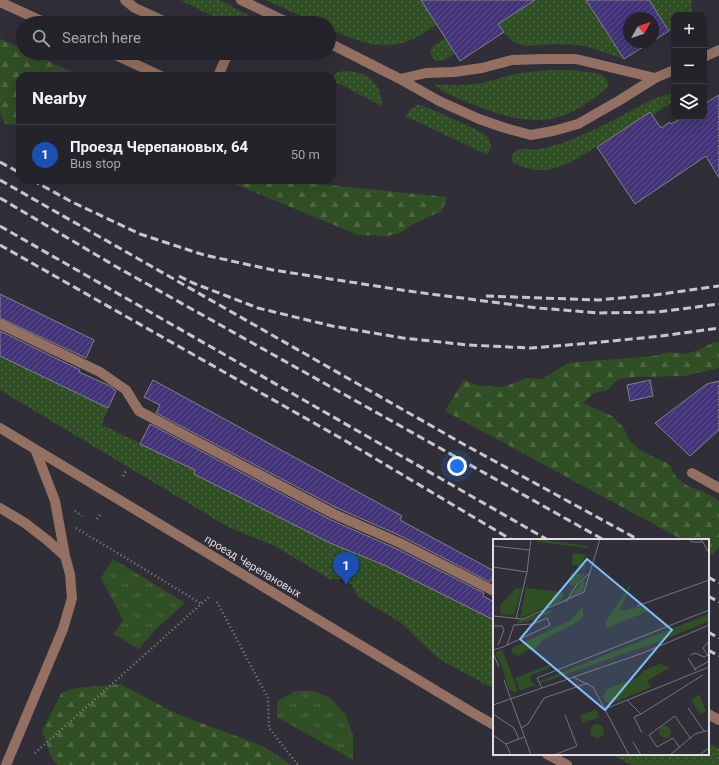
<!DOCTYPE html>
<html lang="en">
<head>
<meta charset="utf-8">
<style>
  body { margin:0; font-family:Roboto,sans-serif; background:#2c2b32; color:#f1f3f6 }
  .controls { position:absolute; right:12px; top:12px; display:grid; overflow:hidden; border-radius:8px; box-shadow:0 4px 16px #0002 }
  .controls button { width:36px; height:36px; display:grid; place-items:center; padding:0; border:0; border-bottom:1px solid #414047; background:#24232a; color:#f1f3f6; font:20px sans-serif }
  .compass { position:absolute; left:623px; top:12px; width:36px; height:36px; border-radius:50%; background:#24232a; box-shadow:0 4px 16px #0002; rotate:50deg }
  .you { position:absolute; left:457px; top:466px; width:14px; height:14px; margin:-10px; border:3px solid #fff; border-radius:50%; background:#1a73e8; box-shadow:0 0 0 6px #1a73e833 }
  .badge { display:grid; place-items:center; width:26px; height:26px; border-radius:50%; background:#7dbef9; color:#fff; font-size:13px; font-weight:700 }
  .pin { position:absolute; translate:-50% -33px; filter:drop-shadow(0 1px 2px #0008) }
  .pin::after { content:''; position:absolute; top:21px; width:14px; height:12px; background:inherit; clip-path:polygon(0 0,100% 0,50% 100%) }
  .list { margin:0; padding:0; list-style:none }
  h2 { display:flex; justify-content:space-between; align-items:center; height:52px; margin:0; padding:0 16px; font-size:17px }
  h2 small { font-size:13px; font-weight:400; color:#a3a4a8 }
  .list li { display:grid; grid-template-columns:26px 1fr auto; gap:12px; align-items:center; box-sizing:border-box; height:60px; padding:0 16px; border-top:1px solid #414047 }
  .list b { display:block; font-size:15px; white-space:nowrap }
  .list p { margin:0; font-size:13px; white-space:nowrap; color:#a3a4a8 }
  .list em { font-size:13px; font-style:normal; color:#a3a4a8 }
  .icon { flex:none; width:22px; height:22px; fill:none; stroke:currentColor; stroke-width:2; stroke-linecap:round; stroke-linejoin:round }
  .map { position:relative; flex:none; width:719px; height:765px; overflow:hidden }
  .search { position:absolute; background:#24232a; box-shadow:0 4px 16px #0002; left:16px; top:16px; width:320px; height:44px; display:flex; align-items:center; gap:10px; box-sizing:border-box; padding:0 14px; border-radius:22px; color:#a3a4a8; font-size:15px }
  .panel { position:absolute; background:#24232a; box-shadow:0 4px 16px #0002; left:16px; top:72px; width:320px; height:112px; border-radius:12px }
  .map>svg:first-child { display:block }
  .grass { fill:url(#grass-dots) }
  .forest { fill:url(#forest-firs) }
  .park { fill:url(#park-tufts) }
  .building { fill:url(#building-hatch); stroke:#82818c }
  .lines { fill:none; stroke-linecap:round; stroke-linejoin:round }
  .path { stroke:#83838a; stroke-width:2.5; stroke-dasharray:1 3; stroke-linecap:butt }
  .minor { stroke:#937061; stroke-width:10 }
  .rail { stroke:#c6c6cc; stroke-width:3; stroke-dasharray:8 4; stroke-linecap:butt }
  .labels { text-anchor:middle; stroke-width:3; stroke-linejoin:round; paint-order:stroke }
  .street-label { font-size:11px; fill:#dedee4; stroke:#302f38 }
  .inset-road { fill:none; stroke:#76757d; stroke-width:1 }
  .view { fill:#7dbef9; fill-opacity:0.15; stroke:#7dbef9; stroke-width:2 }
  .inset-edge { fill:none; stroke:#dedee4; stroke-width:2 }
</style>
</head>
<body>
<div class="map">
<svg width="719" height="765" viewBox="0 0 719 765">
  <defs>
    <pattern id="grass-dots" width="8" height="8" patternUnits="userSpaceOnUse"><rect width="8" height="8" fill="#304f24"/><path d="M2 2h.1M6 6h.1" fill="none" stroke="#4e6844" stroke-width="1.8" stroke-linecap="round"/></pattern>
    <pattern id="forest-firs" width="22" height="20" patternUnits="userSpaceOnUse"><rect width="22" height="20" fill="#304f24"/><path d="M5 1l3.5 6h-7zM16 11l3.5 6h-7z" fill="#4e6844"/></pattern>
    <pattern id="park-tufts" width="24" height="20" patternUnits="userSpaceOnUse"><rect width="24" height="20" fill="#304f24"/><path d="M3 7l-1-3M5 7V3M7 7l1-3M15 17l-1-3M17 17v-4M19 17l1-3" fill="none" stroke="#4e6844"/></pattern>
    <pattern id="building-hatch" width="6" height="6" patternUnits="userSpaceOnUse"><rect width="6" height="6" fill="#423477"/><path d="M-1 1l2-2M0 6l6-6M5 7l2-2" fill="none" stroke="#5d518a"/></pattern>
  </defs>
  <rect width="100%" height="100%" fill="#302f38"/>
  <path class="grass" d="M181,0H219L264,23H225Z
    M266,0H421L437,24C429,29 421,35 413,39C381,53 358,41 329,29V23H316Z
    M535,0H586L624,59L585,46L558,44L529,46L522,45L514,42L504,32L498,24Z
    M649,0H691L692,10L690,15H674V28L669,31Z
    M446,38L455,53L445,60L436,61L432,57L430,52L432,47Z
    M555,70H572L600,74L606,79L608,83V87C593,100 575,113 555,118C528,124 497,115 472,104C458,98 445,94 434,84C447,85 461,86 474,84C486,83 496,79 507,76C522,72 539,71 555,70Z
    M347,71C367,71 383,86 382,106L332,80C333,72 341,71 347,71Z
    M674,93V101L652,116L650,112L575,160L558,167L547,170H534L520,166L513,162L511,157C513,154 515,151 518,150C522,148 528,150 533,150C543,148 553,146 563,143C581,136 598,128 616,119C635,109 652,97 674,93Z
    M417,105H421L428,108L469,126L485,135L489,139L491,147L488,155L405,116L411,109Z
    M0,356L108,408L102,425L195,470L194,474L330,543L384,565L494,620V689L439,659L400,622L358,597L352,585L343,579H330L275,546L228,527L0,390Z
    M708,743L719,749V765H631L611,754H708Z"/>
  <path class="forest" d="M0,39L23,49V53H31L81,76H20V125L5,124L0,113Z
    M225,180H301L309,183L447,197L442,211L413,224L401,233L387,236L358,235Z
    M719,342V368L684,376L633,377L618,379L608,390L594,393L583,403L612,416L623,427L630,441L641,451L669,464L676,477L688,486L702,491L715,498L719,502V547L712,555L708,553V540H683L445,411L464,380L480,386L503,387L527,378L542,379L568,363L654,356L669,352L685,354L699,350L712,343Z
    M120,684L177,714L263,746L287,762L290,765H58L52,759L42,731L62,692L77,688Z"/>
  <path class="park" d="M113,559L185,603L154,631L139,649L114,634L123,620L101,578Z
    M295,691H314L330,698L346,715L353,736V760L277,717V701Z"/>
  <path class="building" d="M421,0H535L498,24L504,32L460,61Z
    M586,0H649L669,31L653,41V18H629V42H651L624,59Z
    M719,95V178L706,156L635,204L597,147L650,112L661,128L670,122L671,124L684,117H704V104Z
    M0,294L94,340L86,358L0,318Z
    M0,331L80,370L79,372L110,386L116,391L108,408L0,356Z
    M153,380L402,516L400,520L494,571V575L490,582L403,537L337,508L156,413L160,405L144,397Z
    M650,380L653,396L630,401L627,385Z
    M719,381V430L690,456L655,423L707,384Z
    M150,424L331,520L397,549L484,593L483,596L494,602V620L384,565L330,543L194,474L195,470L140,444Z"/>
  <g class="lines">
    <path class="path" d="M123,476L126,471
      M75,511L82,516
      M97,519L100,515
      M76,528L202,604
      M217,602L268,698L269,728L298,765
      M35,753L209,597"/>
    <path class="minor" d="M125,0L135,8L168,23
      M241,0L289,23
      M0,2L46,23
      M329,43L400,79L439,101L479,119L505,128L531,135L553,131L578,124L620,100L655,78L674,70
      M111,53L161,76
      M704,57L719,50
      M218,76L228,53
      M400,79L426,73L454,72L482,68L512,60L544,59H576L655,78
      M0,324L100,372L126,390L139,411L334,514L400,543L494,591
      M0,428L473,713L494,725
      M692,473L719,488
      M0,508L25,523L47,540L65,556
      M708,714L719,720
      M547,754L567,765
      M6,765L63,629L72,598L70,574L65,556L55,501L35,449"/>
    <path class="rail" d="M0,162L20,173
      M0,180L465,445L639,540
      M32,180L72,202L140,234L204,255L273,270L408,291L538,308L599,313L658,312L719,304
      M0,198L115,266L604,540
      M0,226L548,540
      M0,245L344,440L512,540
      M179,276L193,283L258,308L332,326L403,338L468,345L531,348L592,343L661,336L719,328
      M486,296L598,300L654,295L719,286
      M708,577L719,583
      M708,596L719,602
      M708,632L719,638
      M708,650L719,656"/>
  </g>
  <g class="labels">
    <g class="street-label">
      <text transform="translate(253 566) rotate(31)" y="4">проезд Черепановых</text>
    </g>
  </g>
  <g transform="translate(493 539)">
    <rect width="216" height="216" fill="#302f38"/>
    <path d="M45,0L95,7V9L45,3ZM80,14L93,16L90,22L93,28L79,26ZM78,34L92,36L81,46H76ZM92,40L90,52L77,59L88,43ZM23,49L29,50L21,76L8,75L7,66ZM33,49L70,53V57L66,63L27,79ZM58,71L60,73L35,83L24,84L25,81ZM216,75V82L173,100L48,144L47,142ZM9,110L25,152L22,153L16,151L8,125L3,116V113ZM56,126L57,128L37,137L39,144L44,146L27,151L22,139Z" fill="#304f24"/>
    <path d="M140,42L126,72L151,67L155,68V72L114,89L112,84ZM90,68V77L86,82L50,101L41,111L37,110L25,117L18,113L19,109L76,82ZM171,127L177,128L154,142L158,148L118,165L112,163L110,157L114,150L143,139L150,133Z" fill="#304f24"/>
    <path d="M169,124L171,129L152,137L150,132ZM206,155L213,172L207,175L198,162ZM166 193a6 6 0 1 1 12 0a6 6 0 1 1-12 0Z" fill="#304f24"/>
    <path d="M103,170L106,178L90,184L87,177ZM97 192a7 7 0 1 1 14 0a7 7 0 1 1-14 0Z" fill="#304f24"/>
    <path class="inset-road" d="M196,0L199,3H210M208,0L216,14M0,7L37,11M0,28L34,33M73,63L84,45L97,34M144,67L216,41M0,77L30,80L91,53L107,0M23,80L34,33L38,0M0,87H9L11,91L5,106M216,102L210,109L216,118M0,111L10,108L57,86L54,79L40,85L21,86L14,106M0,114L6,128M197,116L202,114L211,118L215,116M195,119L203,132M202,130L216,122M80,138L100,148L136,216M11,141L38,216M49,149L44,139L216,71M134,161L148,175L210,136M0,166L150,114L216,86M195,169L211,192M112,170L216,128M0,175L21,189L26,200M148,175L141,178L149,194M28,189L35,185L51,159L95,144M0,196L13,205L18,216M140,203L148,216M13,205L31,198M187,209L180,199L164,208L156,196L182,177L198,200M61,216L84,207L72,176M177,216L202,195L216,191M206,216L216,209"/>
    <path class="view" d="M94,20L179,91L112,171L27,100Z"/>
    <rect width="216" height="216" class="inset-edge"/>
  </g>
</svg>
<div class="controls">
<button>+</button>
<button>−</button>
<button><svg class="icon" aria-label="layers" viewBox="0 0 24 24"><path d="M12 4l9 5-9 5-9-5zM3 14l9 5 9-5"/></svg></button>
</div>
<svg class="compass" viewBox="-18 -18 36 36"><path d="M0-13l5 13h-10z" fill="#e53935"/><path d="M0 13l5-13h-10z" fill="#a3a4a8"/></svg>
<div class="you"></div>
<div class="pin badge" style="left:346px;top:585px;background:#1a4fb4">1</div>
<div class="search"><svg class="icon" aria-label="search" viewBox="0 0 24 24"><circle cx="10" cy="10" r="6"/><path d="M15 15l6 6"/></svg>Search here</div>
<section class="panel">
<h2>Nearby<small></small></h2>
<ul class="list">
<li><span class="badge" style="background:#1a4fb4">1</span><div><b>Проезд Черепановых, 64</b><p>Bus stop</p></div><em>50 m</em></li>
</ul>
</section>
</div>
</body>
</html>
